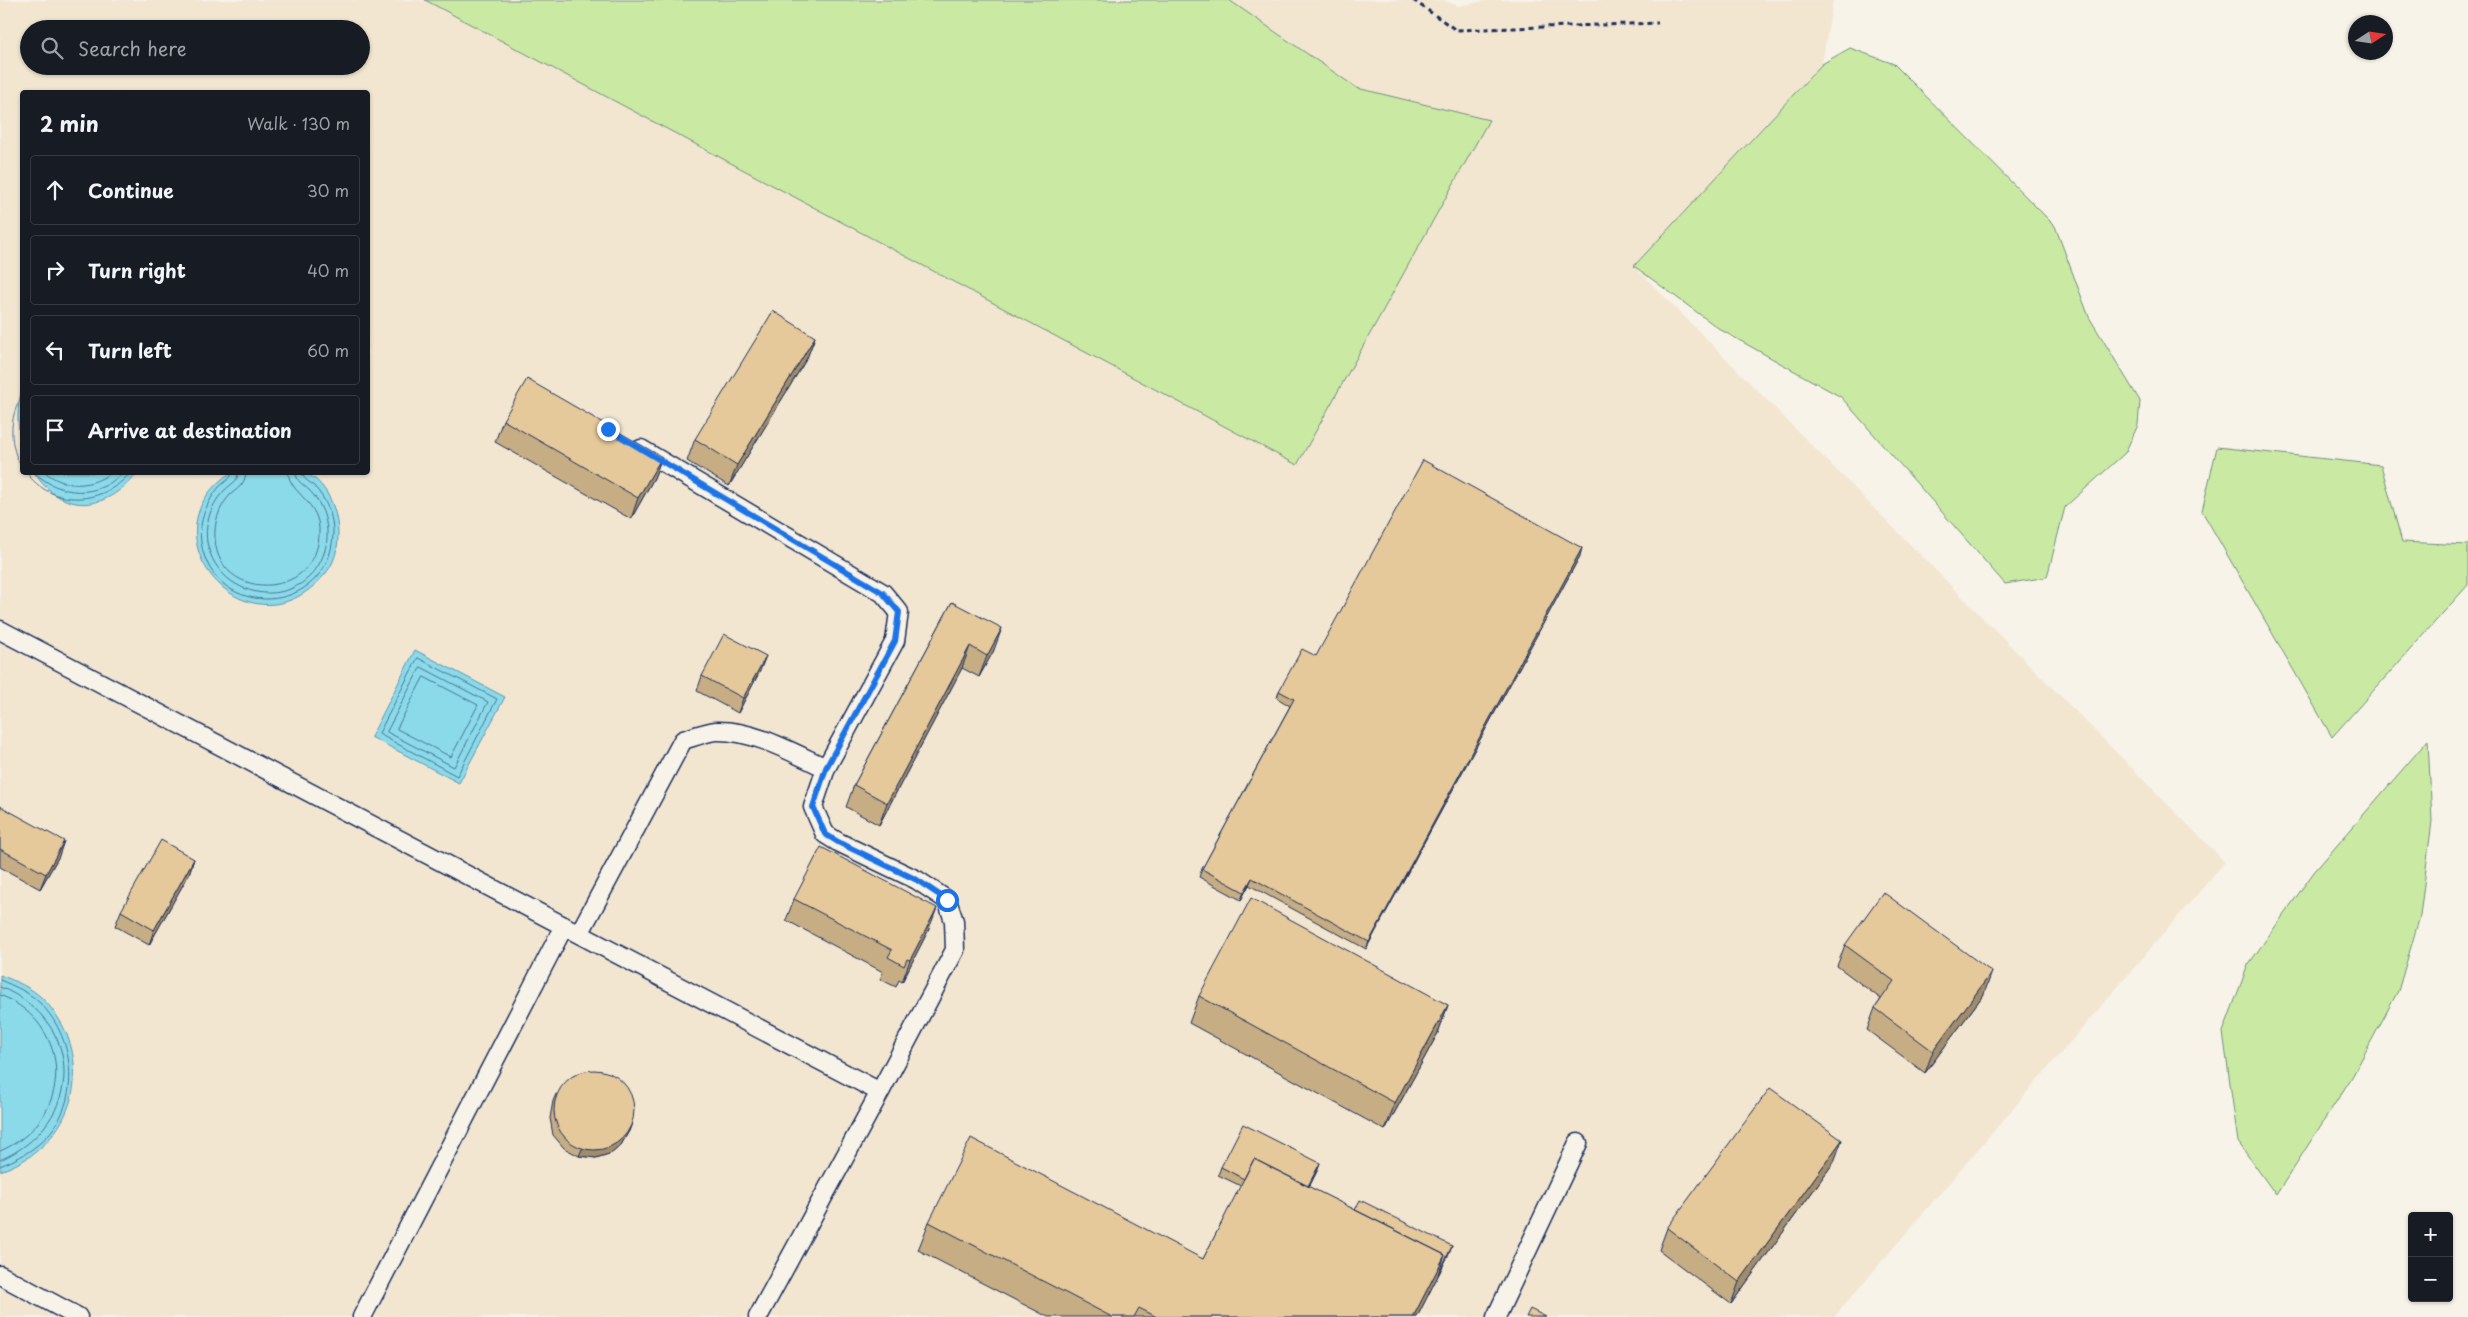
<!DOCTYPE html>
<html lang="en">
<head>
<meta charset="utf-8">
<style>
  body { margin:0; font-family:"Playpen Sans",sans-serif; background:#20242c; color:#f1f3f6 }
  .controls { position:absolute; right:15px; bottom:15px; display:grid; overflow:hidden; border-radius:5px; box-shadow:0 1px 4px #0004 }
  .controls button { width:45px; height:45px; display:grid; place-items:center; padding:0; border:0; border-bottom:1px solid #363941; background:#171b24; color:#f1f3f6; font:25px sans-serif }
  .compass { position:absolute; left:2348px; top:15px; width:45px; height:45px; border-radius:50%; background:#171b24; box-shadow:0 1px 4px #0004; rotate:78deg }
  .stop { position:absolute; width:15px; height:15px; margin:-11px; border:4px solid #1a73e8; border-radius:50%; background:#fff }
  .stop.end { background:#1a73e8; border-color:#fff; box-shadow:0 1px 5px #0008 }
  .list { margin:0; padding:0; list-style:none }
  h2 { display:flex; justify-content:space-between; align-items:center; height:65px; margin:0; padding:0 20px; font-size:21px }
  h2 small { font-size:16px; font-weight:400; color:#9ea1a6 }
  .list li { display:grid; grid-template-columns:32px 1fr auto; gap:15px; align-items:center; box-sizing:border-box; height:70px; margin:0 10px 10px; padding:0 10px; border:1px solid #363941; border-radius:5px }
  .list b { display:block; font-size:19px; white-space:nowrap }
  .list em { font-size:16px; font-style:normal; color:#9ea1a6 }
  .icon { flex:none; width:28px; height:28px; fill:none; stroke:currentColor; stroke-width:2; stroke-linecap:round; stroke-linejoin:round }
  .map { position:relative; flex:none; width:2468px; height:1317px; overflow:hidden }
  .search { position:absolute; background:#171b24; box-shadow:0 1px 4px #0004; left:20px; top:20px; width:350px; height:55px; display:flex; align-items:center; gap:12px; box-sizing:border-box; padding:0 18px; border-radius:28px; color:#9ea1a6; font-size:19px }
  .panel { position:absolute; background:#171b24; box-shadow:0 1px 4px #0004; left:20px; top:90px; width:350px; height:385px; border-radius:5px }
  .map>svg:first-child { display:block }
  .built { fill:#f2e6d1; fill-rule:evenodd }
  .green { fill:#caeaa3; stroke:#728c80 }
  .water { fill:#8bdae9; stroke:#5e96b1 }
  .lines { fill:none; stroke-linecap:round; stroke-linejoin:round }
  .shore { stroke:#487396; stroke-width:1 }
  .lane-casing { stroke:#1b2f5e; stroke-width:21 }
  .path { stroke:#1b2f5e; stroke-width:3; stroke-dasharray:5 4; stroke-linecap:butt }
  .lane { stroke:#f7f3e8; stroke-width:18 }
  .wall { fill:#c6ad84; stroke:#1b2f5e }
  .shaded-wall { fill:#a18d6c; stroke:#1b2f5e }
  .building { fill:#e6c99a; stroke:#1b2f5e }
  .route { stroke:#1a73e8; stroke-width:6 }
</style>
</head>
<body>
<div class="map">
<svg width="2468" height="1317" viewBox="0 0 2468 1317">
  <rect width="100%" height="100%" fill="#f7f3e8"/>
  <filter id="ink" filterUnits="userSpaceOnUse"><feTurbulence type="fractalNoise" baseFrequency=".02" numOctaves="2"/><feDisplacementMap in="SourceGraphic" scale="10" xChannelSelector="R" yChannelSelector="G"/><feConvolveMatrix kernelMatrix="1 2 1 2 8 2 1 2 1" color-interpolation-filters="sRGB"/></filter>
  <g filter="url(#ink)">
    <path class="built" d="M0,0H425L653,121L1489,120L1357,88L1229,0H1442L1459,6L1488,0H1833L1822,64L1634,266L2225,862L1834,1317H0ZM29,29H361V66H29ZM22,92H368V472H22Z"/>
    <path class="green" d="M425,0H1229L1357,88L1489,120L1297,465Z
      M1850,48L1894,64L2055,226L2089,317L2140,401L2138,425L2125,453L2065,507L2047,577L2005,584L1841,397L1721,330L1634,266L1822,64Z
      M2217,447L2381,465L2402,542L2468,545V585L2332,737L2202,511Z
      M2428,740L2432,821L2420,916L2398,991L2352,1077L2276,1195L2238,1142L2223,1032L2248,965L2314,872Z"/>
    <path class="water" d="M22,389V472L137,473C72,552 0,462 22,389Z
      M230,473C244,472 296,469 306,473C339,489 348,547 326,573C251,664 138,535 230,473Z
      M415,650L505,697L459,783L371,737Z
      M0,975C15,981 31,987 43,999C100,1057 76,1146 0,1171Z"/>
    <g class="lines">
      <path class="shore" d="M22,397C8,416 9,448 22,467
        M26,472C52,509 104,505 131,472
        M34,472C59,496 98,500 123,472
        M45,472C65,489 91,488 112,472
        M232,472C231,480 225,481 220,486C207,501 198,522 201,542C213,622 329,616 333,535C334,517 326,499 314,486C309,481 303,480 302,472
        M238,472C238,483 231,483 225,490C212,502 204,524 207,542C219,605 307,612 325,550C331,529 324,505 309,490C303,484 296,482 296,472
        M246,472C245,486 237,488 229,496C219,508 214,522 215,538C217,602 317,601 319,534C321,501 289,494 288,472
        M418,658L497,699L457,776L379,734Z
        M421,667L488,702L454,767L387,732Z
        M424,677L478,705L451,757L397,729Z
        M0,980C14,986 29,992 40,1003C77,1040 82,1107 40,1143C27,1154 15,1160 0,1166
        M0,987C86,1022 85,1123 0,1160
        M0,995C75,1026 74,1120 0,1151"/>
      <defs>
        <path id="lane" d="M641,449L883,593L899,612L895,641L826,768L813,807L825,834L838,842L917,880L947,900L954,921L955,950L880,1092
          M0,630L880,1092L758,1317
          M579,934L683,740C693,737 706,732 716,731C754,730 793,753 826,768
          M0,1275L78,1317
          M362,1317L564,926
          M1496,1317L1578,1143"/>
      </defs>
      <use href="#lane" class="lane-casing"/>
      <path class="path" d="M1413,0L1456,30L1658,23"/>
      <use href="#lane" class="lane"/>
    </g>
    <path class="wall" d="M815,337L807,358L729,486L687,461L695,439Z
      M503,420L662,457L654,478L631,519L495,442Z
      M1580,556L1366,949L1249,885L1241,900L1199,877L1202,869L1290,706L1277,698L1279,691L1316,656Z
      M952,602L994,650L979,677L962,668L879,825L846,807L854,785Z
      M760,671L738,713L697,691L702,676Z
      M0,806L59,856L40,889L0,867Z
      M194,859L189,874L149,945L115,926L121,911Z
      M794,899L929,929L902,982L899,980L896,987L880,979L883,972L786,920Z
      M1845,945L1984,994L1925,1073L1867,1030L1875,1008L1881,999L1837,966Z
      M1199,996L1448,1005L1438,1033L1385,1130L1189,1023Z
      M556,1094L632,1123L629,1131L621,1145L612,1153L596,1158L579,1156L564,1148L553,1135L550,1118L553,1101Z
      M1834,1162L1731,1304L1659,1250L1667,1228Z
      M1221,1167L1317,1171L1309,1187L1355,1210L1452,1246L1449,1254L1417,1317H1048L918,1250L929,1222L1203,1259L1241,1186L1218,1175Z"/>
    <path class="shaded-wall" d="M815,337L807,358L729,486L737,465Z
      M662,457L654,478L631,519L638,498Z
      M1582,548L1580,556L1366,949L1369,942Z
      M1002,628L994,650L979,677L987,656Z
      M970,646L962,668L879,825L887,803Z
      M766,656L760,671L738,713L743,698Z
      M64,841L59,856L40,889L46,874Z
      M194,859L189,874L149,945L154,930Z
      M1252,878L1249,885L1241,900L1244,892Z
      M937,908L929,929L902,982L910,960Z
      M1992,972L1984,994L1925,1073L1933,1051Z
      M1448,1005L1438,1033L1385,1130L1395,1103Z
      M632,1123L629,1131L621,1145L612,1153L596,1158L579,1156L582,1149Z
      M1842,1140L1834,1162L1731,1304L1739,1282Z
      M1320,1163L1317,1171L1296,1213L1299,1205Z
      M1452,1246L1449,1254L1417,1317H1413L1445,1255Z"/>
    <path class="building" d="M773,311L815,337L737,465L695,439Z
      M527,379L662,457L638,498L503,420Z
      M1423,460L1582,548L1369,942L1252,878L1244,892L1202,869L1294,699L1279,691L1302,649L1316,656Z
      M952,602L1002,628L987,656L970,646L887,803L854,785Z
      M724,634L766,656L743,698L702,676Z
      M0,806L64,841L46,874L0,849Z
      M161,840L194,859L154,930L121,911Z
      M821,847L937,908L910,960L907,959L904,966L888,957L892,950L794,899Z
      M1883,892L1992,972L1933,1051L1875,1008L1894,981L1845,945Z
      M1251,898L1448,1005L1395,1103L1199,996Z
      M554 1110a40 40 0 1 1 80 0a40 40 0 1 1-80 0Z
      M1770,1088L1842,1140L1739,1282L1667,1228Z
      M1243,1124L1320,1163L1308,1186L1254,1159L1244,1179L1221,1167Z
      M971,1138L1203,1259L1254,1159L1445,1255L1413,1317H1157L1139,1308L1134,1317H1112L929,1222Z
      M1360,1200L1452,1246L1438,1275L1445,1255L1355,1210Z
      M1530,1309L1546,1317H1526Z"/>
  </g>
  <g class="lines" filter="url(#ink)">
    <path class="route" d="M608,429L883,593L899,612L895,641L826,768L813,807L825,834L838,842L917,880L947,900"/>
  </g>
</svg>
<div class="controls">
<button>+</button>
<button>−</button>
</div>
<svg class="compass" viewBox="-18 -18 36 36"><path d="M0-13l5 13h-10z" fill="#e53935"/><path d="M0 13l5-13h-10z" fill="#9ea1a6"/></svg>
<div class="stop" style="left:947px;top:900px"></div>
<div class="stop end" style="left:608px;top:429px"></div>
<div class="search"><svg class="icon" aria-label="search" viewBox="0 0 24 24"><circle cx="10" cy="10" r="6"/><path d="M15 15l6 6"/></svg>Search here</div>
<section class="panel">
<h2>2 min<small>Walk · 130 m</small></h2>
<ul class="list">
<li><svg class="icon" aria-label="ahead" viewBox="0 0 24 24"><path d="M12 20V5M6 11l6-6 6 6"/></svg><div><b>Continue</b></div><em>30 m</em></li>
<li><svg class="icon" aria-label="right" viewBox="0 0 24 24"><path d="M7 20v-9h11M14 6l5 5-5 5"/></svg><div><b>Turn right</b></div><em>40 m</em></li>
<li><svg class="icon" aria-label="left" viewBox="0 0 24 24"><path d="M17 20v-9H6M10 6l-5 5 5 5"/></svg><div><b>Turn left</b></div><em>60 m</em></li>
<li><svg class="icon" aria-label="arrive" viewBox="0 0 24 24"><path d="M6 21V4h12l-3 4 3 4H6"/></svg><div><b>Arrive at destination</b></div></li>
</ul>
</section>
</div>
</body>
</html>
